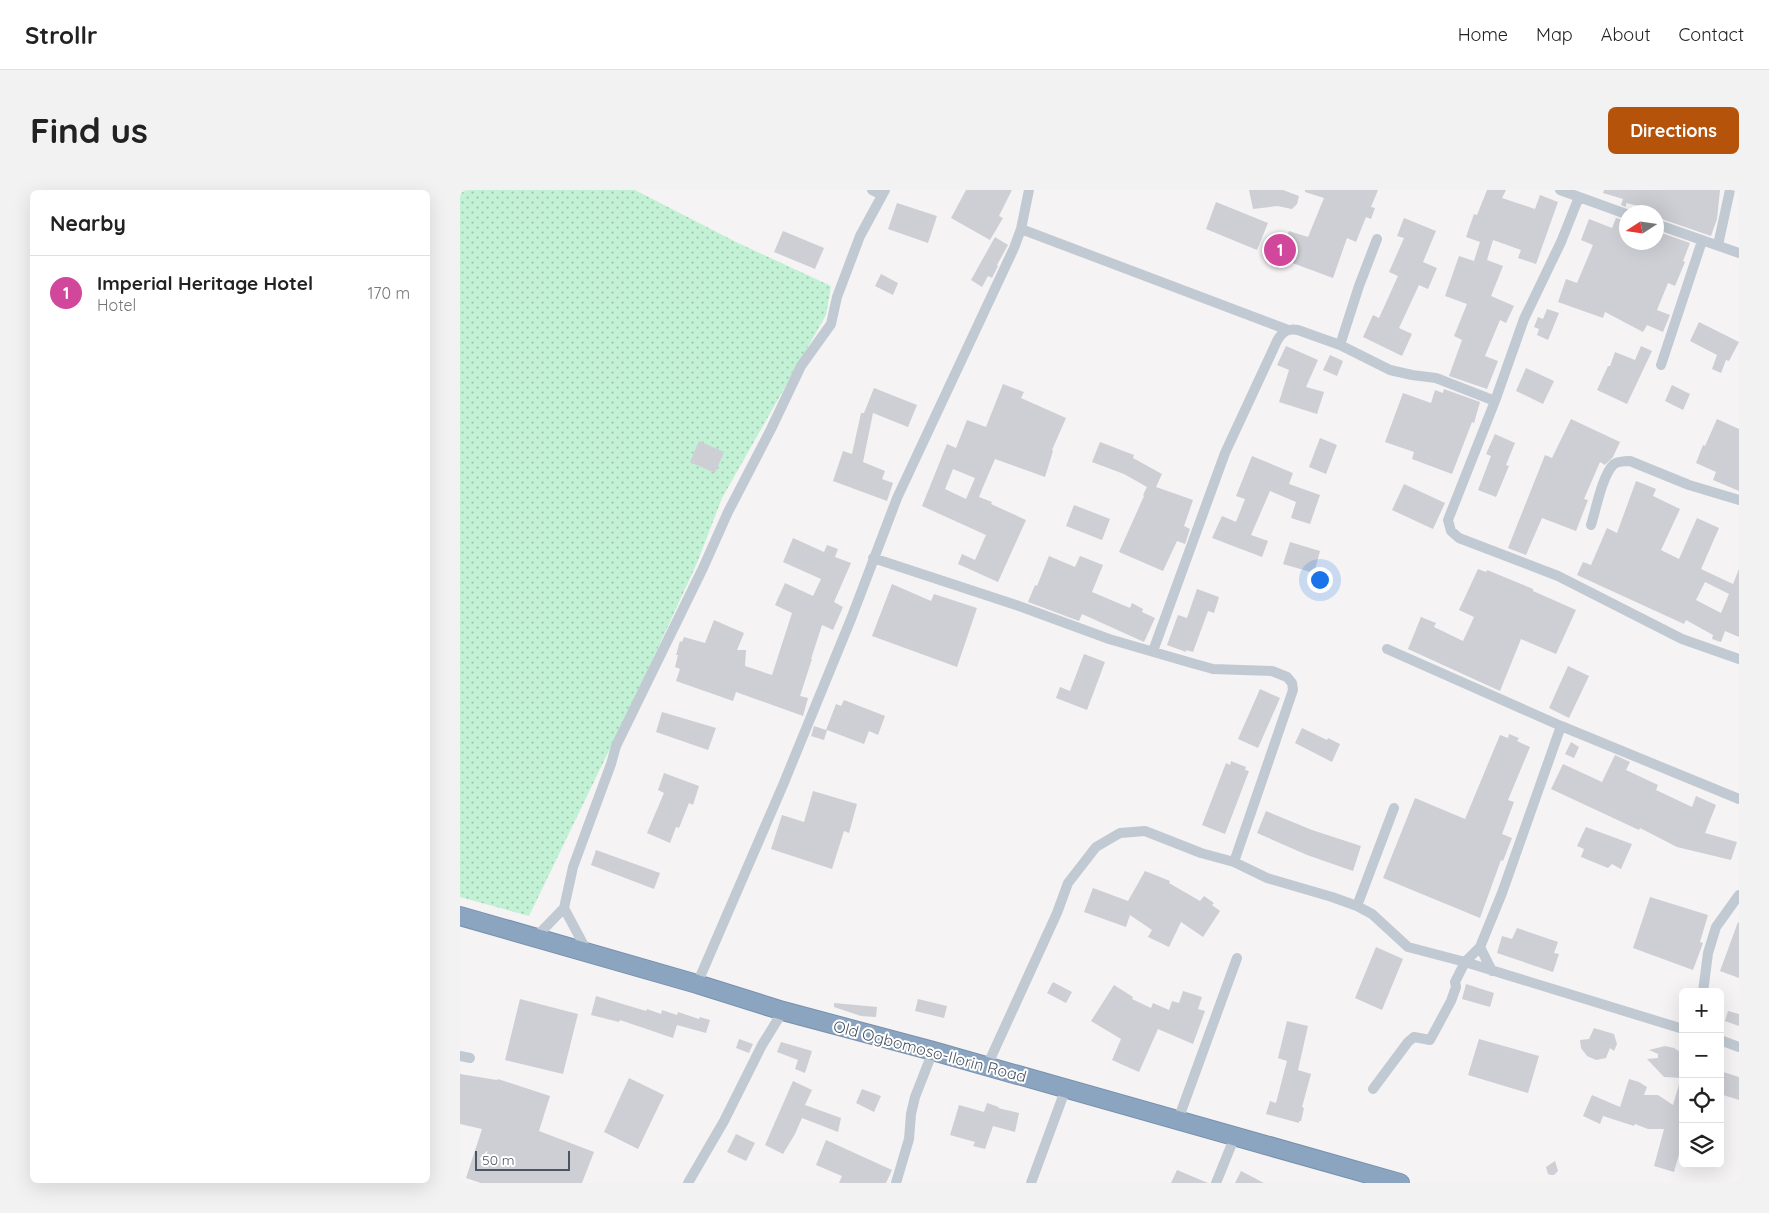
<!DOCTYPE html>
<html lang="en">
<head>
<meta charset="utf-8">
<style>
  body { margin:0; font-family:Quicksand,sans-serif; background:#f2f2f2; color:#222 }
  .controls { position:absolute; right:15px; bottom:15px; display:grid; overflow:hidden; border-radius:8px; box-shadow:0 5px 20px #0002 }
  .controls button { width:45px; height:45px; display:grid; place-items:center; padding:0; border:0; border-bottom:1px solid #e0e0e0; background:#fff; color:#222; font:25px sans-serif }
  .compass { position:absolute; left:1159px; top:15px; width:45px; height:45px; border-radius:50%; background:#fff; box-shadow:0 5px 20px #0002; rotate:258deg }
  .scale { position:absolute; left:15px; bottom:12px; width:95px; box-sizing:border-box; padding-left:5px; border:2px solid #4a5661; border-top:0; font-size:14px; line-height:18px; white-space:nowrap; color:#4a5661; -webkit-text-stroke:4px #fff; paint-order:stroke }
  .you { position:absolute; left:859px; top:389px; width:18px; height:18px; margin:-12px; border:4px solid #fff; border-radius:50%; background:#1a73e8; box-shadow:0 0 0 8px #1a73e833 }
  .badge { display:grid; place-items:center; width:32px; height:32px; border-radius:50%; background:#b45309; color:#fff; font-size:16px; font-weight:700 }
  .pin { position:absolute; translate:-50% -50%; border:2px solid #fff; box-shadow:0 1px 5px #0006 }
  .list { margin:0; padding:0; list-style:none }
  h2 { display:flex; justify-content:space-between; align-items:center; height:65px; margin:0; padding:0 20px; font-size:21px }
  h2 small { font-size:16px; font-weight:400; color:#767676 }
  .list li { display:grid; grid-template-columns:32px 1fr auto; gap:15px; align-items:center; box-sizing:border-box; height:75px; padding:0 20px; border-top:1px solid #e0e0e0 }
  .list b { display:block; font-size:19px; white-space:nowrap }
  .list p { margin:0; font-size:16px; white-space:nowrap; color:#767676 }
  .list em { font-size:16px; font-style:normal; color:#767676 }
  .icon { flex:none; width:28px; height:28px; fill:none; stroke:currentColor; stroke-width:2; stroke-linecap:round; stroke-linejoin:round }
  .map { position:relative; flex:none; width:1279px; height:993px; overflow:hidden; border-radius:8px }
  header { display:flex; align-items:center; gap:30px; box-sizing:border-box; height:70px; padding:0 25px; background:#fff; border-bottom:1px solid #e0e0e0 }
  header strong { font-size:24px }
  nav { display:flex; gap:28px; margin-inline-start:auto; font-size:18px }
  .intro { display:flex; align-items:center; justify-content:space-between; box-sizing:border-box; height:120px; padding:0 30px }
  h1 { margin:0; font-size:35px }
  .button { padding:12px 22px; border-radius:8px; background:#b45309; color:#fff; font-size:18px; font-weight:700 }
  main { display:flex; gap:30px; padding:0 30px }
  aside { flex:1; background:#fff; border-radius:8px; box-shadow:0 5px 20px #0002 }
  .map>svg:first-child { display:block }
  .grass { fill:url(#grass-dots) }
  .building { fill:#cdcfd5; fill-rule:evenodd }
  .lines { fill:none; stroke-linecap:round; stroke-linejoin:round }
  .highway-casing { stroke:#7690ad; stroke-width:20 }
  .street { stroke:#c1cad2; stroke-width:10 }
  .highway { stroke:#8ba5c1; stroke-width:18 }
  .labels { text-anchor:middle; stroke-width:4; stroke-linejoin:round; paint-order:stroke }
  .street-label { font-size:16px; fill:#4a5661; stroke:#fff }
</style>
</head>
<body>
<header>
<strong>Strollr</strong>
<nav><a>Home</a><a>Map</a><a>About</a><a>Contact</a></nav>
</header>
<div class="intro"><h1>Find us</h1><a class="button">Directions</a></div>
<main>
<aside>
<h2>Nearby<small></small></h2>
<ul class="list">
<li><span class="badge" style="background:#d1479c">1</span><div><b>Imperial Heritage Hotel</b><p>Hotel</p></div><em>170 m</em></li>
</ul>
</aside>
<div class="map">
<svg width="1279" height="993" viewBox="0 0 1279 993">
  <defs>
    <pattern id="grass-dots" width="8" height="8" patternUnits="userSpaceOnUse" patternTransform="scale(1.25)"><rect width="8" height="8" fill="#c3f1d5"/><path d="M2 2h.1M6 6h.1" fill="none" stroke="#a0c6b0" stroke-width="1.8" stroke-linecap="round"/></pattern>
  </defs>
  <rect width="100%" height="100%" fill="#f5f3f3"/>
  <path class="grass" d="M0,0H175L278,53L371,96L366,125L262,308L237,373L187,482L69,726L0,707Z"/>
  <path class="building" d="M506,0H552L539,26L543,28L530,50L491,28Z
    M789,0H823L839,6L837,14L832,19L817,16L793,19Z
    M845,0H918L911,17L915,18L911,29L906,27L896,52L887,48L873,88L819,68L829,41L848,47L864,8L845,2Z
    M1027,0H1046L1042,8L1075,19L1080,5L1098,12L1076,74L1058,68L1061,60L1033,50L1027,70L1043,76L1031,106L1054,116L1046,133L1040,130L1025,166L1038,171L1027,199L989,186L1002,150L994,146L1007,114L985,106L999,66L1014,71L1020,52L1006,47L1014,24L1017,25Z
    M1144,0H1260L1257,29L1251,46L1196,27V20L1166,13V17L1161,15L1163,9L1143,3Z
    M756,12L808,33L797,60L746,39Z
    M437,13L477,26L468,53L428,39Z
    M944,28L976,41L963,72L977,78L968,99L959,95L939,138L952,144L942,166L903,147L913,125L919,128L938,86L929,82L944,48L937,46Z
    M1156,28L1166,31V52H1196V41L1230,53L1223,71L1225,72L1215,96L1208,93L1197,120L1210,125L1203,142L1187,135L1183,142L1145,122L1143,128L1098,112L1106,89L1117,93L1133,55L1121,50L1129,29L1152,38Z
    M323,41L364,58L355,79L314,62Z
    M535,47L548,55L537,75L538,76L532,88L528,86L522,97L511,90Z
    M421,84L438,93L433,105L415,96Z
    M1087,119L1099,123L1088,150L1077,145L1079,139L1074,137L1078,127L1083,129Z
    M1239,132L1279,152L1269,171L1266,170L1261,183L1252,179L1257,165L1230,151Z
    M826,156L858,170L846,197L864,202L857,224L819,212L829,180L817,175Z
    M1181,156L1192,161L1167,214L1137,200L1148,176H1150L1155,162L1175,170Z
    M870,165L883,171L877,186L863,180Z
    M1066,178L1094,191L1083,214L1056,201Z
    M543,194L564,202L561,208L606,228L592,260L593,261L585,287L535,269L523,297L519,307L532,312L531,314L566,330L538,392L498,374L502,364L515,370L526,345L462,316L487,254L496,258L507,230L526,237ZM493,279L515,288L506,309L485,299Z
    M1212,195L1230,204L1223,220L1205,211Z
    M414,198L457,215L448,237L413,223L403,272L425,281L422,289L433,293L427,311L373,291L383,261L392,264L401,223H404Z
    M984,199L1020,212L1014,233L1012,232L992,284L952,269L954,262L925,252L943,203L971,213L975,200L983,203Z
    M1111,229L1160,252L1153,267L1145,275L1140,272L1124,309L1128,310L1116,341L1082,328L1066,365L1048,358L1085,265L1092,268Z
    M1257,229L1279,239V301L1253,290L1256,282L1236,273L1243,255L1245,256Z
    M1035,244L1055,253L1046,275L1049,276L1036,307L1018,300L1031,266L1026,264Z
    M860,248L877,255L866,284L849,277Z
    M239,251L264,262L255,283L230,272Z
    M640,252L674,265L673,268L702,284L696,297L733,310L724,336L730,339L725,354L717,351L703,381L659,362L684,306L683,305L687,297L664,284L632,272Z
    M792,266L833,283L829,294L860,305L850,334L831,328L836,312L810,301L791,345L808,351L802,367L752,348L762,326L776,332L785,309L776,306Z
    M1176,291L1196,299L1193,306L1220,319L1201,360L1219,369L1237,328L1259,338L1241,379L1273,394L1279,379V447L1265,441L1261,452L1252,449L1253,445L1226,430L1224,434L1117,385L1123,372L1131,375L1147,338L1157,343ZM1245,392L1269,404L1261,423L1236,410Z
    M944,294L985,313L973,339L932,320Z
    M614,315L650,329L642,350L606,336Z
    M333,348L364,362L367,355L378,359L375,367L391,373L374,412L383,417L373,440L362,435L351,469H352L340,506L348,508L343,526L276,502L273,511L216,491L220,479L215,477L218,465H216L220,451L222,452L224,447L245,453L254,430L284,443L277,460H286L285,476L312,485L332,423L315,415L325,393L353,406L361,389L323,372Z
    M830,352L860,361L854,383L823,374Z
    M589,366L615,377L620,366L643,375L632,402L670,418L672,413L683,419L682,422L695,428L684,452L622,424L619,431L568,412L575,395L577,396Z
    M1018,379L1026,382L1027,380L1073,399V401L1116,420L1096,464L1061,449L1040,501L948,459L961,427L976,433L974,437L1003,451L1014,427L999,420Z
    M432,394L471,411L474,404L517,418L497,477L412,446Z
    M737,399L759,407L754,423L748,421L733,462L726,460V462L707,455L718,425L727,428Z
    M624,464L645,472L627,520L596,508L600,497L610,501Z
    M1108,476L1129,486L1109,528L1089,518Z
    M800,499L820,508L798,558L778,549Z
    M384,510L425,526L418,545L409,541L404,554L367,540L364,550L351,546L354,536L366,540L376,514L381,516Z
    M202,522L256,538L248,560L196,542Z
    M842,538L867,550L868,548L880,554L872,572L835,553Z
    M1049,544L1059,548L1057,551L1070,557L1048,610L1054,612L1042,644L1052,648L1043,671L1041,670L1020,728L923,688L955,608L1005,629L1040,545L1048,548Z
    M1111,552L1119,557L1114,568L1105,564Z
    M1155,565L1170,572L1166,580L1198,595L1196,600L1232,617L1236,606L1256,615L1245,643L1277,652L1271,670L1217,657L1180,638L1179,640L1091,599L1103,574L1142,592Z
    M771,571L786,577L785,580L789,581L765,644L742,635L766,573L770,575Z
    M204,583L239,596L233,615L229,613L219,638L216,637L210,653L187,643L204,603L198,600Z
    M353,601L397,614L389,643L384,641L372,679L311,659L322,625L344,632Z
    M806,621L852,640L901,656L893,681L847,665L797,643Z
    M1126,637L1172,654L1161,679L1152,674L1148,678L1121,667L1124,659L1117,656Z
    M136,660L200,683L194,699L131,675Z
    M685,681L710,691L709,693L740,711L744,706L754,713L752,715L760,721L743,747L721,732L709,757L688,747L692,740L670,725L666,737L624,722L633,698L668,711Z
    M1190,707L1248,725L1240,752L1243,753L1233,780L1173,758Z
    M1278,732L1279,733V788L1260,781Z
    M1057,738L1098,752L1094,763L1099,764L1093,782L1037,763L1042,746L1052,749Z
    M916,757L943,769L922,820L895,808Z
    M593,792L612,802L606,813L587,803Z
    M1006,794L1034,803L1030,817L1002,809Z
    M654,795L673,807L672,809L691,818L693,813L709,820L712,811L719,813L723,801L742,807L738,819L745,821L733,854L698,839L679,882L652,870L661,849L631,831Z
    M136,806L186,821L187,819L201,824L202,820L217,825L218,822L239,829L240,827L250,830L246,843L217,835L213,848L160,830L159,832L131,825Z
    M60,809L118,824L103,884L45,870Z
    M458,809L487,816L484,828L455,821Z
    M374,813L417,817L416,827L401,826L374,817Z
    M1268,821L1279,824V836L1265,831Z
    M827,831L848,836L838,880L851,884L842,917L844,918L841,931H839V933L806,924L810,911L816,913L827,871L818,868Z
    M1134,838L1154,844L1157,854L1154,861L1150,858L1146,868L1136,870L1127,866L1121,858L1120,850L1129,849Z
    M279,849L293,854L289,863L276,858Z
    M1019,849L1079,866L1068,903L1008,885Z
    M321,852L352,861L345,883L335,879L338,870L317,862Z
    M1205,856L1214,858L1223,864V888L1204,887L1187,869L1198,868V864L1189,860Z
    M1260,881L1279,887V910L1260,904Z
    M0,884L37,890L38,889L90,906L79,941L134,962L122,993H21L6,988L22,939L0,934Z
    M169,888L204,905L178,959L144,942Z
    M1169,889L1179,892L1187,897L1184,905H1198L1213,915L1220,891L1223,892V950L1214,982L1194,976L1204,939H1188L1175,934L1174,936L1143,926L1140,934L1123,926L1132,905L1160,917Z
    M333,891L352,900L345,915L381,928L378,942L342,928L335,944L323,964L305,955Z
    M402,899L421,906L414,922L396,913Z
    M527,913L539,917L538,918L559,923L555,942L533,936L525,959L513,956L515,952L490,945L499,915L524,922Z
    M276,944L295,953L286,971L267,962Z
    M366,950L432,980L426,993H379L382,986L356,975Z
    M1095,971L1098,981L1094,985H1091L1088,984L1086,977Z
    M717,980L748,993H711Z
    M781,981L804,993H775Z"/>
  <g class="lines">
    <defs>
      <path id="highway" d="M0,726L237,794L323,821L473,861L940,993"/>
    </defs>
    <use href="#highway" class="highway-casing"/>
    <path class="street" d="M412,0L422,5
      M1100,0L1166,24
      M1119,7L1101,52L1064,129L1035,211L988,330L991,341L999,348L1098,386L1222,449L1279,469
      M1196,34L1279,63
      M561,39L828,140
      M1258,55L1270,0
      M880,155L899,96L917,49
      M1201,175L1242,51
      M1131,335C1136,320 1142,285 1154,274C1159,271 1165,271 1170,271L1229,295L1279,310
      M413,368L556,415L649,449L728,472L753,479L812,481L827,487L832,493L833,500L774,672
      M927,459L1101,536L1279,609
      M693,461L765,263L817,151C822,142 827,138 838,140L880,155L930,180L952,185L976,188L1035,211
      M897,716L934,618
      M104,718L128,763
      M76,747L104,718L113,677L151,574L156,556L243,378L268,322L311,239L341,176L371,134L377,107L400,46L425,0
      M1020,757L1032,781
      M237,794L323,595L391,429L437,308L554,58L561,39L569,0
      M1243,802L1248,763L1256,737L1279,705
      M1260,850L1279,857
      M0,866L10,868
      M527,876L597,723L608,693L636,657L660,643L685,641L741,663L774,672L807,688L872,707L897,716L912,724L948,757L1005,772L1223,839
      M913,899L948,852L954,847L970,850L991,811L996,797L995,792L1005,772L1020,757L1042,703L1101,536
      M718,930L777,768
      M228,993L264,931L302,855L323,821
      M436,993L449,949L451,924L455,907L473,861
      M571,993L606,898
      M756,993L775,946"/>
    <use href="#highway" class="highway"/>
  </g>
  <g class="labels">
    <g class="street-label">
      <text transform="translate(470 861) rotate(15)" y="6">Old Ogbomoso-Ilorin Road</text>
    </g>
  </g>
</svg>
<div class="controls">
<button>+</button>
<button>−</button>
<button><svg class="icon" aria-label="locate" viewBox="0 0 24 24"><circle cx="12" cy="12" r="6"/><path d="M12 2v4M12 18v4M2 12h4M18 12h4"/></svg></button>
<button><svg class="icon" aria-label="layers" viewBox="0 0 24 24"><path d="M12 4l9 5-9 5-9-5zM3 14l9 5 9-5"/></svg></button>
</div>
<svg class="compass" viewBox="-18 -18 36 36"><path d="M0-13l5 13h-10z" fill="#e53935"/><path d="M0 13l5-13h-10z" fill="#767676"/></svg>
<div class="scale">50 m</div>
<div class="you"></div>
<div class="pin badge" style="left:820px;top:60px;background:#d1479c">1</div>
</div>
</main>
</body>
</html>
